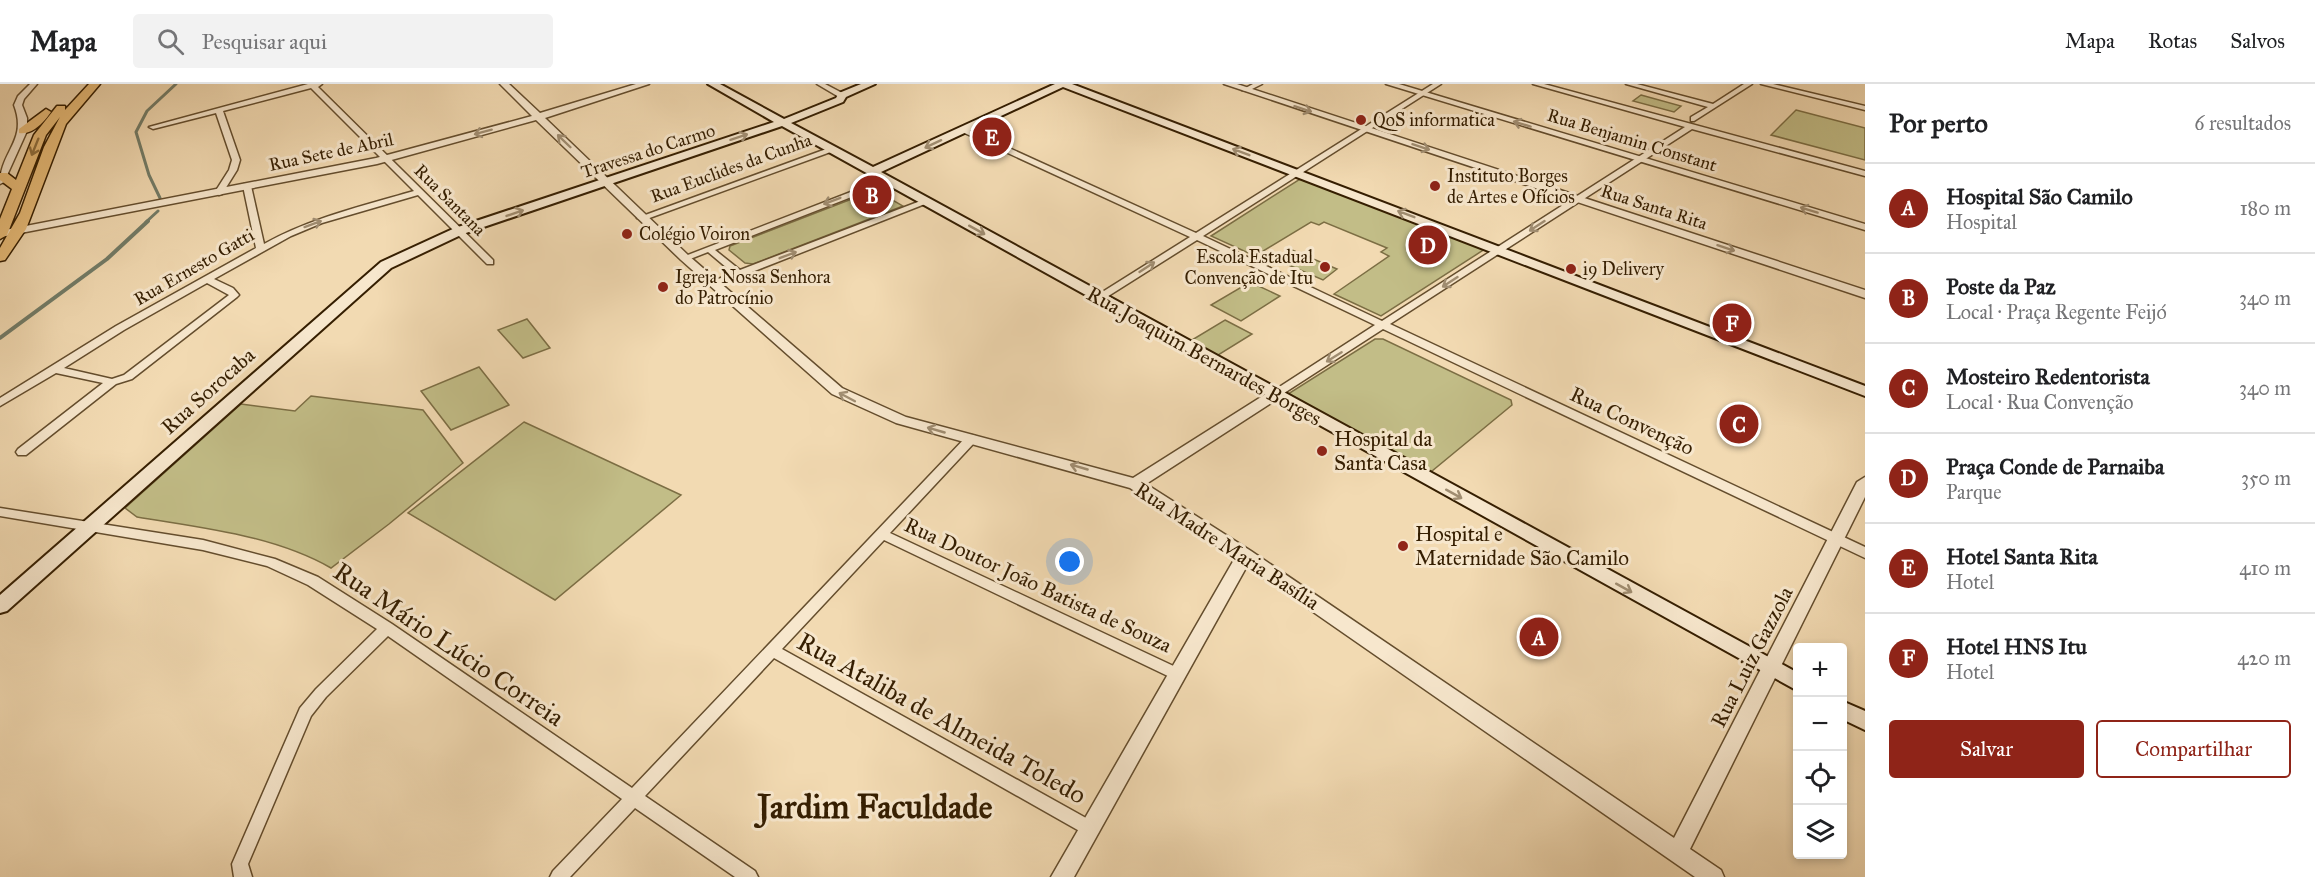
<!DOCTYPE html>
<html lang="pt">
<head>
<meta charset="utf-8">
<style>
  body { margin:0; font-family:"IM FELL Great Primer",serif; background:#f2f2f2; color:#202124 }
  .controls { position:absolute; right:18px; bottom:18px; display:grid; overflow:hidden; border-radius:6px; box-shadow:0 3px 9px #0003 }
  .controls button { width:54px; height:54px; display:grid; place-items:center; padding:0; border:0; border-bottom:2px solid #e0e0e0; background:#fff; color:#202124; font:30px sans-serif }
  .you { position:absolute; left:1070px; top:478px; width:21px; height:21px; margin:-15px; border:4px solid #fff; border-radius:50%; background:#1a73e8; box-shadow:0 0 0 9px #1a73e833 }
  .badge { display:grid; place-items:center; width:39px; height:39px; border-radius:50%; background:#8f2418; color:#fff; font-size:20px; font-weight:700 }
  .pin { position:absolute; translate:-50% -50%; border:3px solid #fff; box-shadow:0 2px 6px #0006 }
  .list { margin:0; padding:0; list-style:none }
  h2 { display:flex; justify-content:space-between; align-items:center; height:78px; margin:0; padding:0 24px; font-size:26px }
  h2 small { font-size:20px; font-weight:400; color:#757577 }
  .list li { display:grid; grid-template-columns:39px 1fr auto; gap:18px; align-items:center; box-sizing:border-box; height:90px; padding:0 24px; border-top:2px solid #e0e0e0 }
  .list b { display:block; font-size:22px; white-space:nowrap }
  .list p { margin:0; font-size:20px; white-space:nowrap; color:#757577 }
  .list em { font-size:20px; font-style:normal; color:#757577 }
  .actions { display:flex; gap:12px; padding:18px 24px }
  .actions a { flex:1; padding:14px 0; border:2px solid #8f2418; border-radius:6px; text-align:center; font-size:21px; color:#8f2418 }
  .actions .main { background:#8f2418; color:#fff }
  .icon { flex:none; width:33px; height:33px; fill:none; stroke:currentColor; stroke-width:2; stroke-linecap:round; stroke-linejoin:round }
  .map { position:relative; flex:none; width:1865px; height:793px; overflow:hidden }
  header { display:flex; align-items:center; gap:36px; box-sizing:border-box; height:84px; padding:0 30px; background:#fff; border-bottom:2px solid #e0e0e0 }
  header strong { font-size:28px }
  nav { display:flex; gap:33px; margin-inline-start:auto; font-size:21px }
  .search { width:420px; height:54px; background:#f2f2f2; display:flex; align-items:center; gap:15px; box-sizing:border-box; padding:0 21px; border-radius:6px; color:#757577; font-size:22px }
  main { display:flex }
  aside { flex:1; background:#fff }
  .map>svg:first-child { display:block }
  .green { fill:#c2bd87; stroke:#7c6e44; stroke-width:1.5 }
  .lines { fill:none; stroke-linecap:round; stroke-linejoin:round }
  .stream-far1 { stroke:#727c68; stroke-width:3 }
  .stream { stroke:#727c68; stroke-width:4 }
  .minor-casing { stroke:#644d2d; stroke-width:3 }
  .tertiary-casing { stroke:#644d2d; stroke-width:3 }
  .secondary-casing { stroke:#351e01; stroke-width:4 }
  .primary-casing { stroke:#351e01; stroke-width:3 }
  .minor { fill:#f7e7cd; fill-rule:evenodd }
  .tertiary { fill:#f7e7cd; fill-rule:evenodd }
  .secondary { fill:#f7e7cd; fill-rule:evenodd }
  .primary { fill:#e9bd79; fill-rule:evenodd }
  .oneway { stroke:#a08d71 }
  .oneway2 { stroke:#8f6e3d }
  .poi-dot { fill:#8f2418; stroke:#f7e7cd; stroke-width:2 }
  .labels { text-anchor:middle; stroke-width:6; stroke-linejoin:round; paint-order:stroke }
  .far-poi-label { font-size:18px; fill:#351e01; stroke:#f7e7cd; text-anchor:start }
  .far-street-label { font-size:18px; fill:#351e01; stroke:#f7e7cd }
  .street-label { font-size:21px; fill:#351e01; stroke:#f7e7cd }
  .poi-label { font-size:21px; fill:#351e01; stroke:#f7e7cd; text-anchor:start }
  .near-street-label { font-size:26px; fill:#351e01; stroke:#f7e7cd }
  .near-district-label { font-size:33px; font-weight:bold; fill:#351e01; stroke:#f7e7cd }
</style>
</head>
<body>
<header>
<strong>Mapa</strong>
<div class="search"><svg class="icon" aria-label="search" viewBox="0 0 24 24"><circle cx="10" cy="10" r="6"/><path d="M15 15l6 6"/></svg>Pesquisar aqui</div>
<nav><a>Mapa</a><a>Rotas</a><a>Salvos</a></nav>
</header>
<main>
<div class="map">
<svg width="1865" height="793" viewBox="0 0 1865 793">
  <rect width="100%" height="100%" fill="#f2dab2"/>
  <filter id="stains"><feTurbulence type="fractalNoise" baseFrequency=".00333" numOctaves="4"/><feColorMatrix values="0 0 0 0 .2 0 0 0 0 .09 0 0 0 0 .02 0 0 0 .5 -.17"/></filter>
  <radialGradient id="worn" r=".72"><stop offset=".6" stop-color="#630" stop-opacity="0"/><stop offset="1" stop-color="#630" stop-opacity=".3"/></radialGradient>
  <path class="green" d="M1641,11L1681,22L1674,28L1633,17Z
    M1796,26L1865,44V76L1771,51Z
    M1300,95L1485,165L1381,232L1334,210L1389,172L1381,168L1387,164L1324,138L1319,141L1311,138L1255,172L1211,152Z
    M875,106L903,122L753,180L745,179L729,166L730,162Z
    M1292,166L1337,185L1323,196L1277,176Z
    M1250,198L1280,212L1241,237L1211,221Z
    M527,235L550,264L523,274L498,246Z
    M1225,236L1252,250L1215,273L1187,259Z
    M1375,255H1383L1511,316L1512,321L1432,387H1422L1290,314L1288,310Z
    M479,283L509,321L451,346L421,307Z
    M311,312L423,326L463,379L389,440L331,484C273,451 202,444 137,433L125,424L241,320L295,327Z
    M524,338L681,411L555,516L408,429Z"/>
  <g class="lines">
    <path class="stream-far1" d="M160,114L149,91L136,48L147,27L176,0
      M146,138L158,127"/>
    <path class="stream" d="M0,254L107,175L148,137"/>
    <defs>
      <path id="minor" d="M30,0H37L24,15L22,21L27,34V47L4,98L0,100C0,67 28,57 14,21L18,12Z
        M308,0H322L318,3L493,176V180H487L418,111L322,139L291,152L214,195L233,204L239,211L237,213L132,295L116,300L26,371H18L16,368L18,365L103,299L56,289L0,322V314L116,242L256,164L243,102L244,100L251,102L264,160C311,134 362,122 414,107L311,4L223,27L240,76L237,86L222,110L219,111L215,108L229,86L232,76L216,29L153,45L149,43ZM207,199L229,211L124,291L112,295L64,284L124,246Z
        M817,0H825L846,11L839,13Z
        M1253,0H1262L1248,7L1242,6Z
        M1433,0H1441L1203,152L1382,237L1685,43L1533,0H1544L1865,87V92L1692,45L1390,240L1865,463V474L1383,245L1278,313H1270L1269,311L1270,309L1375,241L1197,156L1102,216H1096V212L1190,153L958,46L965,44L1196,149Z
        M1626,0H1637L1713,20L1744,0H1752L1694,37H1691V33L1708,23Z
        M1761,0H1773L1865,22V26Z
        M829,64L836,66L644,136L637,134Z
        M887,94H890V98L715,166L740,186L923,116L930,118L714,203L711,202V198L733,189L708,168L685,177L680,174Z
        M971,351L975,352L977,355L975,358L890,449L1182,586L1184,590L1182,594L1177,596L1172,594L884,456L782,565L1095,739L1097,744L1095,749L1089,752L1083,749L774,574L645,712L755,787L758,793H735L635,724L570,793H550L553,787L622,715L388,552L326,613L311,632L248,780L252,793H234L232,780L300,624L316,605L377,545L308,501L267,482L203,466L0,432V424L203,456L275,475L318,493L392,540L632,704L967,352Z"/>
      <path id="tertiary" d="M500,0H509L540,29L636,0H649L545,34L689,172L842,304L906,333L1133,394L1269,308H1279L1281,311L1279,314L1146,400L1251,467L1674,754L1857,398L1865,393V413L1690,765L1721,786L1724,793H1695L1247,482L1074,793H1051L1235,474L1130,404L896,339L832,310L681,176L536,36L377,80L0,153V147L376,74L532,32Z
        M1224,0H1237L1865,206V214Z
        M1386,0H1399L1865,140V146Z"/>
      <path id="secondary" d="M708,0H720L784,35L836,14L839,9L861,0H875L846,13L843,18L791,39L873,83L1055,0H1072L1865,302V312L1063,3L881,88L1798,589V607L782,42L463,150L391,184L7,527L0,529V511L381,178L455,144L774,38Z
        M1842,617L1865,627V646L1842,635Z"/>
      <path id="primary" d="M89,0H100L66,40L26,145L5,176L0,177V164L20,129L44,63L60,33L46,51L7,151L0,155V135L12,105L0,96V89H7L16,96L34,51L57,22H65V26Z
        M46,25L51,28C44,38 33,51 19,49V45Z"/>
    </defs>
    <use href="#minor" class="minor-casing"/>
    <use href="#tertiary" class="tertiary-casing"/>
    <use href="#secondary" class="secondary-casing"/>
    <use href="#primary" class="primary-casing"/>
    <use href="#minor" class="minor"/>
    <use href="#tertiary" class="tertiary"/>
    <use href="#secondary" class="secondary"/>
    <use href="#primary" class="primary"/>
  </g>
  <defs><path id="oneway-shaft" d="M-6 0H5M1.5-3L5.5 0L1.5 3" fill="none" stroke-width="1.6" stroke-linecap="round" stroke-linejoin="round" transform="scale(1.5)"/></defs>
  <g class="oneway">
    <use href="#oneway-shaft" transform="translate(1303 25) rotate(18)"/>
    <use href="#oneway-shaft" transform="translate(1522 40) rotate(-163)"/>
    <use href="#oneway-shaft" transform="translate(483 48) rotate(165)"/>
    <use href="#oneway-shaft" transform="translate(739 53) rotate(-18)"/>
    <use href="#oneway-shaft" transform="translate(564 57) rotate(-136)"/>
    <use href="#oneway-shaft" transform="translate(933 60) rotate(155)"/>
    <use href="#oneway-shaft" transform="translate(1421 63) rotate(18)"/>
    <use href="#oneway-shaft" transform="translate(1241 68) rotate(-159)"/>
    <use href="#oneway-shaft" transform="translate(832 117) rotate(159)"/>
    <use href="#oneway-shaft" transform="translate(1809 126) rotate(-163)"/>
    <use href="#oneway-shaft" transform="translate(515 129) rotate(-19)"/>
    <use href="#oneway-shaft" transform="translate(1406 130) rotate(-159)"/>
    <use href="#oneway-shaft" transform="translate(313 140) rotate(-20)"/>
    <use href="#oneway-shaft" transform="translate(1537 142) rotate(147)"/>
    <use href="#oneway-shaft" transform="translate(977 146) rotate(29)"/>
    <use href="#oneway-shaft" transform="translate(1726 164) rotate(18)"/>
    <use href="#oneway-shaft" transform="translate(788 171) rotate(-21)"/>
    <use href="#oneway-shaft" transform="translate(1147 183) rotate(-33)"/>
    <use href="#oneway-shaft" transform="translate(1450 198) rotate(147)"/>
    <use href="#oneway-shaft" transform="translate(1334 273) rotate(148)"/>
    <use href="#oneway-shaft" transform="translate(847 313) rotate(-152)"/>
    <use href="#oneway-shaft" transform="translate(936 346) rotate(-164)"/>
    <use href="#oneway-shaft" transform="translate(1079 383) rotate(-164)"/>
    <use href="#oneway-shaft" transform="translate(1454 410) rotate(29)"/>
    <use href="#oneway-shaft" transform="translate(1624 504) rotate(29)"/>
  </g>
  <use class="oneway2" href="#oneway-shaft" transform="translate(35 63) rotate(112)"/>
  <g class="poi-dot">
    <circle cx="1361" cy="36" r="6"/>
    <circle cx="1435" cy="102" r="6"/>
    <circle cx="627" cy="150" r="6"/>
    <circle cx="1325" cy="183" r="6"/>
    <circle cx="1571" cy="185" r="6"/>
    <circle cx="663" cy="203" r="6"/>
    <circle cx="1322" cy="367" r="6"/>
    <circle cx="1403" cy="462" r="6"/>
  </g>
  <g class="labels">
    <g class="far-poi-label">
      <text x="1373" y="42">QoS informatica</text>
      <text x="1447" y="98">Instituto Borges<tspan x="1447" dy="21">de Artes e Ofícios</tspan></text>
      <text x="639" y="156">Colégio Voiron</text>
      <text x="1313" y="179" text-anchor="end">Escola Estadual<tspan x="1313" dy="21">Convenção de Itu</tspan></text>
      <text x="1583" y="191">i9 Delivery</text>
      <text x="675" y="199">Igreja Nossa Senhora<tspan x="675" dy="21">do Patrocínio</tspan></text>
    </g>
    <g class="far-street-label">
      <text transform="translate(1632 56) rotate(17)" y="6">Rua Benjamin Constant</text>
      <text transform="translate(648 67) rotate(-18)" y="6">Travessa do Carmo</text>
      <text transform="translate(331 68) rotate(-12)" y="6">Rua Sete de Abril</text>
      <text transform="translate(731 84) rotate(-20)" y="6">Rua Euclides da Cunha</text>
      <text transform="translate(450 116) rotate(45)" y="6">Rua Santana</text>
      <text transform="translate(1654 123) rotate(18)" y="6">Rua Santa Rita</text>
      <text transform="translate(194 183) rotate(-30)" y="6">Rua Ernesto Gatti</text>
    </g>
    <g class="street-label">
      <text transform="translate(1204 272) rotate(29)" y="7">Rua Joaquim Bernardes Borges</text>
      <text transform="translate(208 307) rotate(-42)" y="7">Rua Sorocaba</text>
      <text transform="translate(1632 337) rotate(25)" y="7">Rua Convenção</text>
      <text transform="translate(1227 462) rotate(33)" y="7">Rua Madre Maria Basília</text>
      <text transform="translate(1038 501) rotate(25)" y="7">Rua Doutor João Batista de Souza</text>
      <text transform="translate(1752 573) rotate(-63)" y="7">Rua Luiz Gazzola</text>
    </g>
    <g class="poi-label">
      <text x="1334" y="362">Hospital da<tspan x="1334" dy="24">Santa Casa</tspan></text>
      <text x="1415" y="457">Hospital e<tspan x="1415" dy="24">Maternidade São Camilo</tspan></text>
    </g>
    <g class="near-street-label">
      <text transform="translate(449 560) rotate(34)" y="9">Rua Mário Lúcio Correia</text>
      <text transform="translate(942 634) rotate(29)" y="9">Rua Ataliba de Almeida Toledo</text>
    </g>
    <g class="near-district-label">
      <text x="875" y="734">Jardim Faculdade</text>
    </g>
  </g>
  <rect width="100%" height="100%" filter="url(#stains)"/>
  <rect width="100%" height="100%" fill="url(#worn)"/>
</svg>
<div class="controls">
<button>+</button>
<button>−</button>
<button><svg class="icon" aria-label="locate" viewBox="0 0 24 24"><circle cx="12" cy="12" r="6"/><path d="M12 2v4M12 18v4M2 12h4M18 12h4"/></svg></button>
<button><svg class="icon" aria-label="layers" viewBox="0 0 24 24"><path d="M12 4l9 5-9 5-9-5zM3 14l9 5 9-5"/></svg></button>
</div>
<div class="you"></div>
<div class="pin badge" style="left:1539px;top:553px">A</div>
<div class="pin badge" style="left:872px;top:111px">B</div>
<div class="pin badge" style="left:1739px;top:340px">C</div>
<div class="pin badge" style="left:1428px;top:161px">D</div>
<div class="pin badge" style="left:992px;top:53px">E</div>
<div class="pin badge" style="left:1732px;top:239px">F</div>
</div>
<aside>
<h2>Por perto<small>6 resultados</small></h2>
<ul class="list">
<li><span class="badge">A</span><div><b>Hospital São Camilo</b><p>Hospital</p></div><em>180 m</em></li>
<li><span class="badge">B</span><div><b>Poste da Paz</b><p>Local · Praça Regente Feijó</p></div><em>340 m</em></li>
<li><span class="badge">C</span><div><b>Mosteiro Redentorista</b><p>Local · Rua Convenção</p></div><em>340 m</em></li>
<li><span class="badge">D</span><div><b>Praça Conde de Parnaiba</b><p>Parque</p></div><em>350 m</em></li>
<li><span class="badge">E</span><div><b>Hotel Santa Rita</b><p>Hotel</p></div><em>410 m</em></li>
<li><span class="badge">F</span><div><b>Hotel HNS Itu</b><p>Hotel</p></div><em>420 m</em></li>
</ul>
<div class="actions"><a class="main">Salvar</a><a>Compartilhar</a></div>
</aside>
</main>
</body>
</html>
